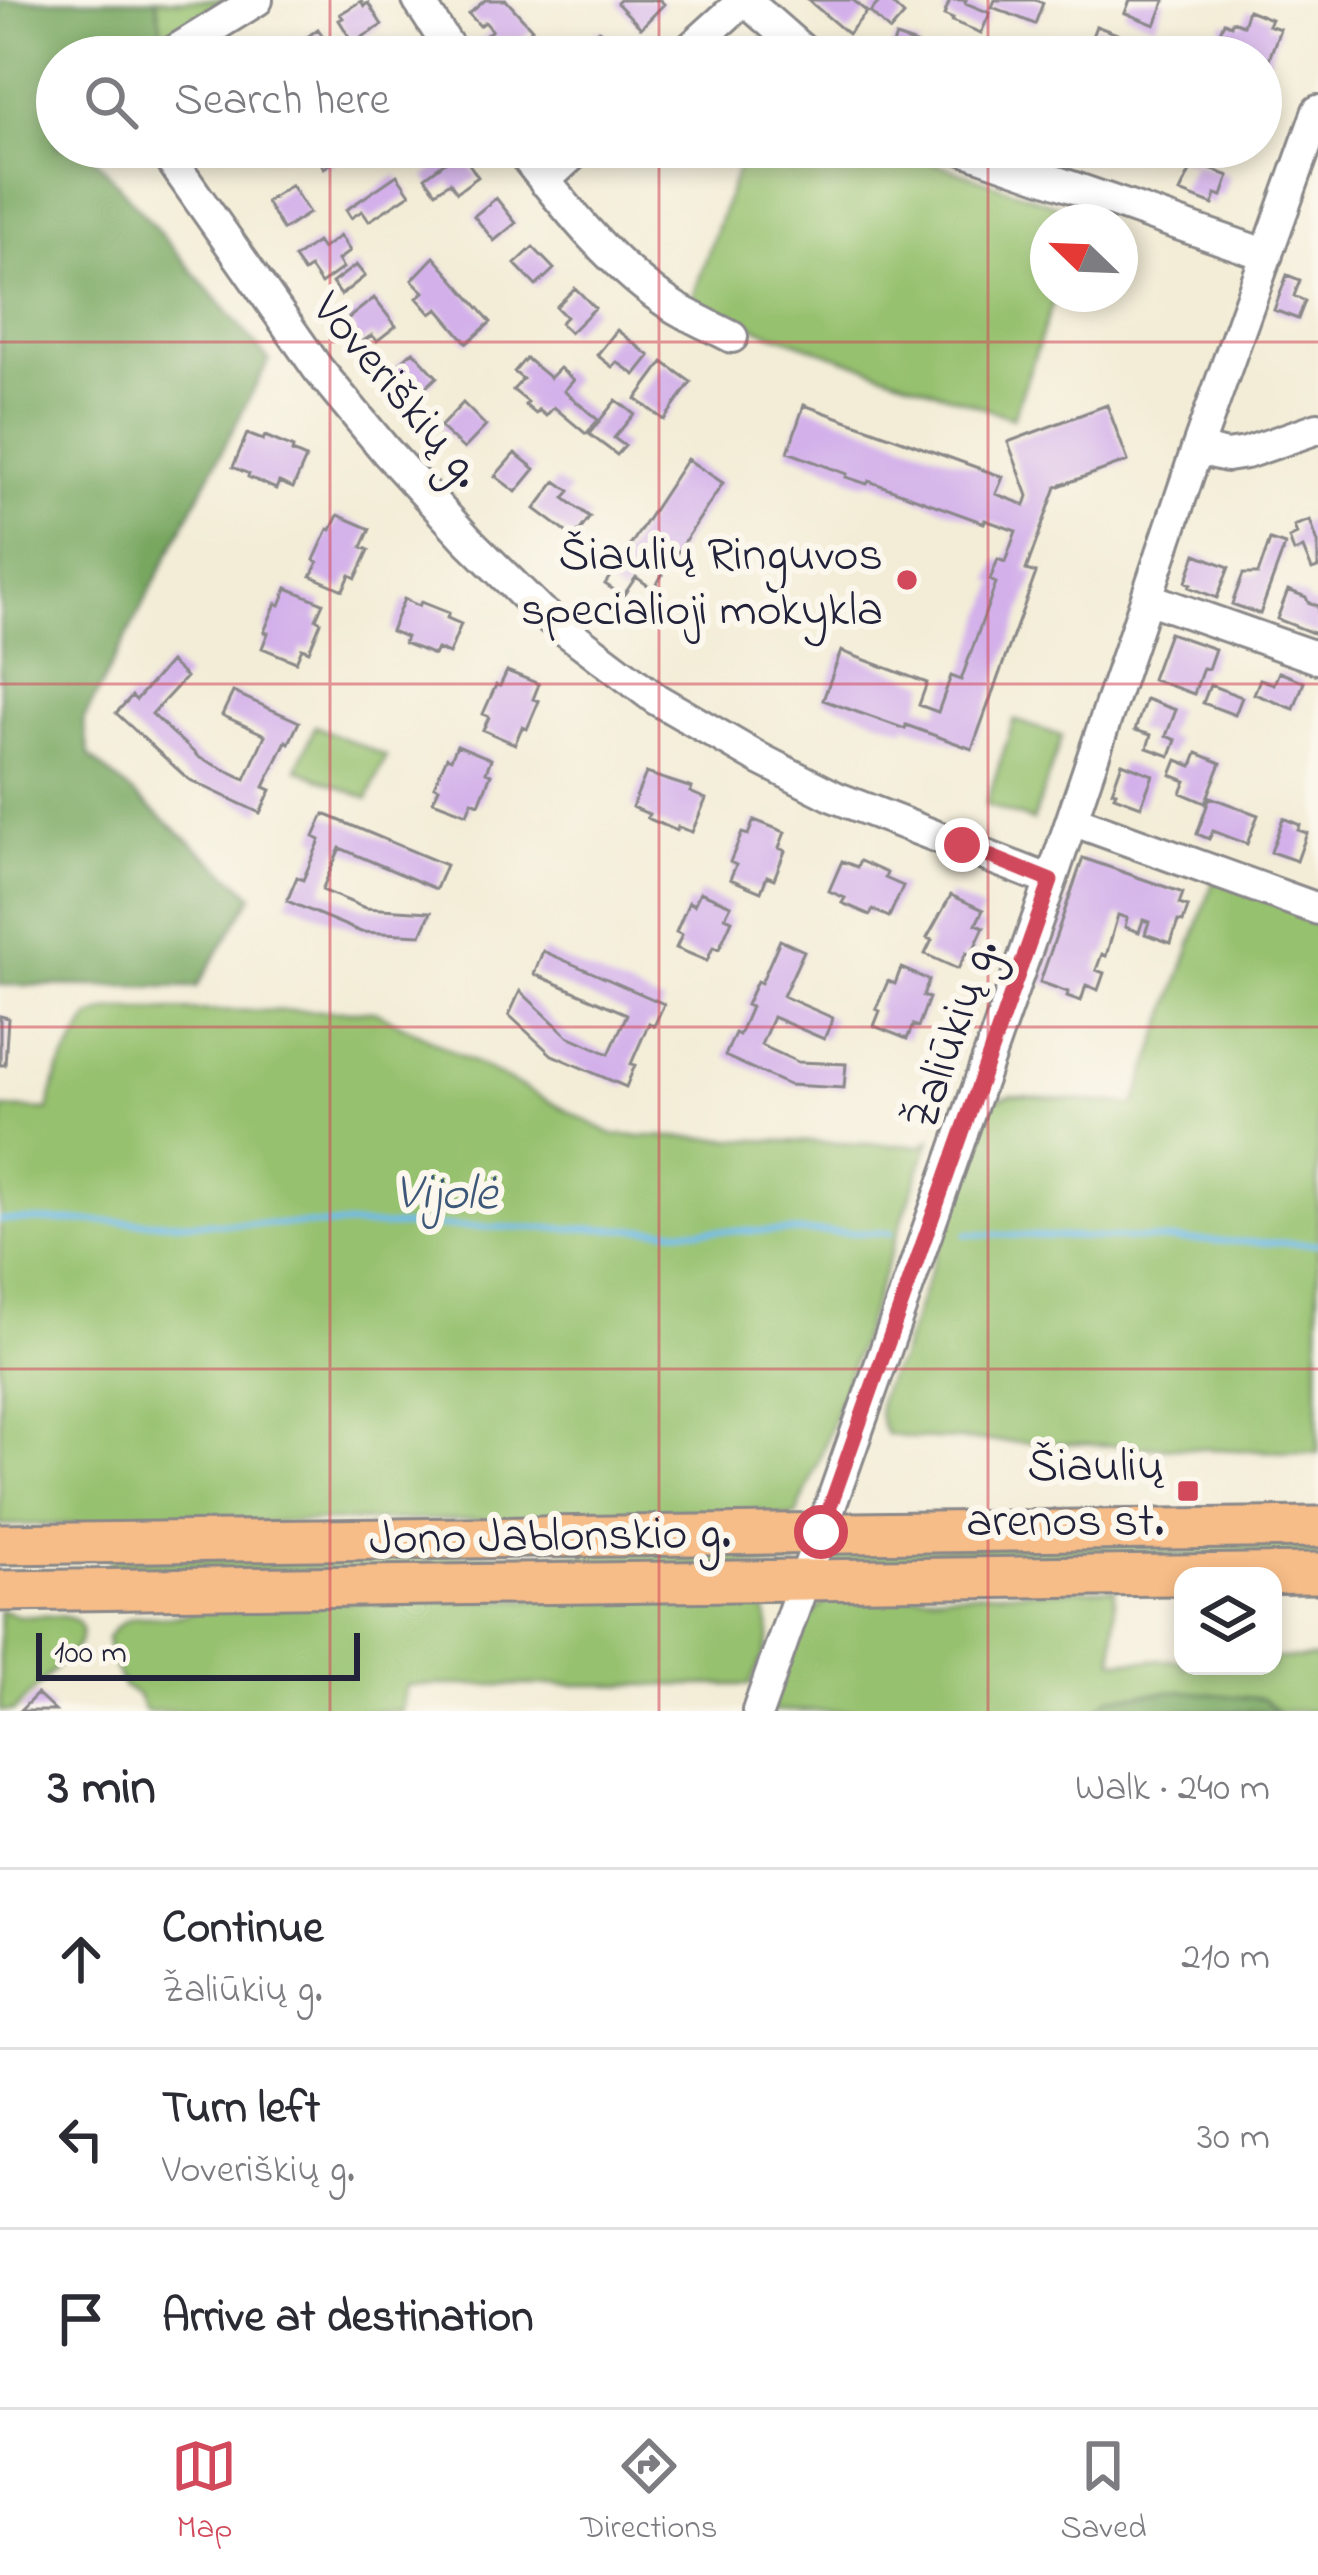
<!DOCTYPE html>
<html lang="en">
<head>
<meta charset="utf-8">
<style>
  body { margin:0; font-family:"Indie Flower",sans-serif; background:#f2f2f3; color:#2b2b33 }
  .controls { position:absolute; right:36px; bottom:36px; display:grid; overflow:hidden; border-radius:24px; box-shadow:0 6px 18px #0003 }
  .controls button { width:108px; height:108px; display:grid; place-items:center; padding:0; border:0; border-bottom:3px solid #e1e1e2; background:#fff; color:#2b2b33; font:60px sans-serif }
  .compass { position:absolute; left:1030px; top:204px; width:108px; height:108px; border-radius:50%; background:#fff; box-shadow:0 6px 18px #0003; rotate:293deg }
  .scale { position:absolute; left:36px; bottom:30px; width:324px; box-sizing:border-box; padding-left:12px; border:6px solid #22223b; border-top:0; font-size:33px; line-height:42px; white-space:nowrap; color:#22223b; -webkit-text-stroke:9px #fbf7ec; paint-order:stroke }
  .stop { position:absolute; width:36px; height:36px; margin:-27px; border:9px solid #d1495b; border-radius:50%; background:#fff }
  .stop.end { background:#d1495b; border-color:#fff; box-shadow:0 3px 12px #0008 }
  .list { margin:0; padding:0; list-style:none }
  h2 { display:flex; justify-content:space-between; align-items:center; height:156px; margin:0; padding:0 48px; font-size:51px }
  h2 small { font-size:39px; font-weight:400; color:#7c7c81 }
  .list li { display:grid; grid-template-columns:78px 1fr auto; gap:36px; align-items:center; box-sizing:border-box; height:180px; padding:0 48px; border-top:3px solid #e1e1e2 }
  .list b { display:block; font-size:45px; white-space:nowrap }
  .list p { margin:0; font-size:39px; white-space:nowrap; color:#7c7c81 }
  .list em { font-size:39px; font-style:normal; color:#7c7c81 }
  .icon { flex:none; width:66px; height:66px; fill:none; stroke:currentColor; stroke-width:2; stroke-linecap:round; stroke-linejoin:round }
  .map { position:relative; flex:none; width:1318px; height:1711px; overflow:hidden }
  .search { position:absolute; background:#fff; box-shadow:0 6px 18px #0003; left:36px; right:36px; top:36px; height:132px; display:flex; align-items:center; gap:30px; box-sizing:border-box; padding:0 42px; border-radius:66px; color:#7c7c81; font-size:45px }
  .sheet { height:696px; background:#fff }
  nav { display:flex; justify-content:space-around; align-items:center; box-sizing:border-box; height:168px; border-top:3px solid #e1e1e2; background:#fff; font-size:33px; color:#7c7c81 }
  nav a { display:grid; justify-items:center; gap:6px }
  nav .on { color:#d1495b }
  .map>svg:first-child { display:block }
  .green { fill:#96c16e; stroke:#5c7254; stroke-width:3 }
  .forest { fill:#78a761; stroke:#4d644e; stroke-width:3 }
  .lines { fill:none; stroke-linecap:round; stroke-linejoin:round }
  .stream { stroke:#70bbe9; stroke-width:6 }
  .building { fill:#d3b0ea }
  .minor-casing { stroke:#8a8889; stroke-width:36 }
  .major-casing { stroke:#8a8889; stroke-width:45 }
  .minor { stroke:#fff; stroke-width:30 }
  .major { stroke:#f7bd88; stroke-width:39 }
  .route { stroke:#d1495b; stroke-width:15 }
  .grid { fill:none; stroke:#d1495b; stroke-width:3; stroke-opacity:0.55 }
  .poi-dot { fill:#d1495b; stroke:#fbf7ec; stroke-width:4.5 }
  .labels { text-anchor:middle; stroke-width:12; stroke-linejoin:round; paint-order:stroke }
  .street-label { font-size:48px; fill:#22223b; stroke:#fbf7ec }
  .poi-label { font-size:48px; fill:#22223b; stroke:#fbf7ec; text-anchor:end }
  .water-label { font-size:51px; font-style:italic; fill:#3d5878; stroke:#fbf7ec }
</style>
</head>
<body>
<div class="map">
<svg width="1318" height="1711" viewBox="0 0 1318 1711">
  <rect width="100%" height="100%" fill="#fbf7ec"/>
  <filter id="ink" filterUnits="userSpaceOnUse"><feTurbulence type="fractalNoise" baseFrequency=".00833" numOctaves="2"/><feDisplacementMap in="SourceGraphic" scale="24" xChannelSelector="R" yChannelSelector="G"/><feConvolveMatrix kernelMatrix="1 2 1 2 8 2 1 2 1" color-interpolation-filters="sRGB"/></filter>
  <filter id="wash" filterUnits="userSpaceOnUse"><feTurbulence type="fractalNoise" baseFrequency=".004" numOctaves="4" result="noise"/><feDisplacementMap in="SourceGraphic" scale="48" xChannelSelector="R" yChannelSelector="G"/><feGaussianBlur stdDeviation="2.7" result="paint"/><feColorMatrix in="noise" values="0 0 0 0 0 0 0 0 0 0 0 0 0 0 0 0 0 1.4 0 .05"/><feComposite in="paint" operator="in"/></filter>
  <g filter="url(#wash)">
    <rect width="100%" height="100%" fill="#f3edd7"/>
    <path class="green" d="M156,0H226L163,37Z
      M745,147H888L1084,215L1081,222H1048V294H1056L1013,418L690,305Z
      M1014,720L1062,736L1033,821L986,805Z
      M315,726L386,756L368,799L297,769Z
      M1216,874L1318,909V1453L912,1438L886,1434C871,1409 882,1382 899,1361L989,1101L1012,1095L1135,1105Z
      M111,1010L375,1011L614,1135L921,1146L930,1140L823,1449L796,1516L0,1525V1134L2,1133L3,1108L48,1110L58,1072L90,1017Z
      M1318,1540V1559L827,1564L828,1550Z
      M798,1551L801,1558L795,1565L112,1573L108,1563L112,1559Z
      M1115,1589L1114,1661L1183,1660V1666H1273V1658H1318V1711H769C786,1665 790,1626 832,1597Z
      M744,1597L759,1601C781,1635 764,1652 750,1685H406L401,1711H145L137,1694L124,1687L111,1659L107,1638C131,1606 146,1621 179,1616C192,1614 206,1607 218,1603Z
      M0,1610C5,1612 15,1615 20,1616C41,1618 96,1606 78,1645L14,1711H0Z"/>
    <path class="forest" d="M0,0H156L163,37L131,57H57V147H86L269,360L83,721L90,757L253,895L197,987L0,985Z
      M1183,1691L1263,1699L1278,1711H1095L1110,1697Z"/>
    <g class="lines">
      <path class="stream" d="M0,1220L891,1233
        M966,1234L1318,1244"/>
    </g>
    <g id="blocks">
      <path class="building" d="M485,0H506L532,29L501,57H490L477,43L492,30L485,22L480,26L469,14Z
        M620,0H660L664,4L641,28L617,3Z
        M808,0H853L867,12L848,34Z
        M881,0H888L904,15L890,31L870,12Z
        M950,0H966L965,3L990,13L981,33L952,21L953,19L944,15Z
        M995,0H1035L1043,3L1035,24L992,7Z
        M1130,0H1165L1155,25L1125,13Z
        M361,1L364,6L368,3L382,25L353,43L339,20L343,18L340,14Z
        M1248,10L1271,19L1268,25L1280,29L1265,70L1261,68V57H1231L1213,51L1224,22L1231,25L1232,21L1243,25Z
        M1096,26L1128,38L1120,57H1096L1099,51L1088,47Z
        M318,29L336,55L302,57L295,46Z
        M599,30L616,47L606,57H579L569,48L578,39L584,44Z
        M896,37L919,45L916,52L928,57H888Z
        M311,147H356L324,168Z
        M1171,147H1191L1197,150L1192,163L1168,154Z
        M460,151L478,177L457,192L450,182L436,192L425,177Z
        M1194,163L1229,176L1222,196L1216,194L1213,205L1180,192Z
        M397,175L410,194L369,221L362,211L351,218L346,210Z
        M291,185L309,213L283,230L266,202Z
        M496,198L516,223L494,241L474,216Z
        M340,236L350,251L338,260L343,268L321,284L310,268L304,272L294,258L317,242L322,249Z
        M533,247L554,269L536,286L515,264Z
        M434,257L491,322L467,343L438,309L431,314L417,298L424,292L412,280Z
        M356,265L365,276L341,295L332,283Z
        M1287,275L1300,280L1294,296L1305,301L1298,319L1274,310Z
        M575,288L595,308L570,333L560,323L566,317L556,307Z
        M374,298L396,326L377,341L372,335L359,344L353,335L356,332L346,320Z
        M617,330L650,356L635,375L617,362L612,367L597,355Z
        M413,351L437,377L413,399L389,373Z
        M526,358L550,378L560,368L574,380L564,391L598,420L586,434L554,407L546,416L539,410L536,414L525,405L528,402L513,390L523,379L514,372Z
        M663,362L691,382L664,420L636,399Z
        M616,400L634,414L614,438L625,446L617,455L589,434Z
        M463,403L486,426L464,449L440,427Z
        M804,405L1003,477L996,494L1025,505L1028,496L1008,442L1107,405L1128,461L1056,487L1026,570L1036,573L972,749L906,725L905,729L823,700L841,651L927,683L919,705L938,712L951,676L961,680L996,583L990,580L998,559L1005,562L1016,531L985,520L984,523L869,481L867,484L846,477L847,474L788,452Z
        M247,434L263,440L265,436L293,448L292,452L306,458L293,488L279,482L276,489L248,477L249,474L233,467Z
        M515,453L535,469L516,492L495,476Z
        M687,459L723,483L653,589L636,577L623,596L605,584Z
        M556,481L570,491L564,498L590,517L574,538L535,509Z
        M338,515L370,529L362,547L369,550L356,578L350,575L343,590L311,576L318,562L314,560L328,529L331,530Z
        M1310,520L1318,543V568L1312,570L1303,548L1294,552L1289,538L1297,534L1294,526Z
        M1270,540L1285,545L1260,614L1232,604L1243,574H1258Z
        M1196,554L1229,567L1217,598L1189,587L1191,584L1186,582Z
        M287,588L323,603L316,619L321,622L309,651L302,648L296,662L262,648L268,633L264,632L276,603L280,605Z
        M1288,590L1306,597L1308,602L1318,606V635L1277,619Z
        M404,599L419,606L421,602L449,613L447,618L461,624L449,654L437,649L434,655L404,643L406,637L391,631Z
        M1169,633L1215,649L1208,669L1203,668L1194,694L1152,679Z
        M170,662L186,677L152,714L200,758L245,779L265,735L222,715L233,692L299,722L289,743L286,741L264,787L271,790L260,813L188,779L116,713L132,696L136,700Z
        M507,671L539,684L533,699L539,701L527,729L522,727L515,744L483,730L489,717L483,714L496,685L500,686Z
        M1279,672L1304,682L1294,709L1254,694L1260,679L1274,684Z
        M1210,685L1242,697L1235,715L1203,703Z
        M1146,699L1176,710L1166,736L1176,740L1170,756L1147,748L1151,735L1135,730Z
        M457,745L491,759L486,772L491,774L479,804L472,801L467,814L433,801L439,788L434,786L447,757L451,759Z
        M1197,753L1221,763L1205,803L1181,793L1186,781L1171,775L1177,760L1192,766Z
        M1122,763L1153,775L1141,806L1114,796L1116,792L1112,791Z
        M646,773L692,788L690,792L706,799L692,832L678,827L677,831L647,818L649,814L632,807Z
        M1210,797L1258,815L1247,844L1213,831L1209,839L1197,834Z
        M324,814L446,865L436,889L340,848L322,890L365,908L431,912L421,935L361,932L287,901L297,877L303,880L320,840L314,837Z
        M1283,818L1300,825L1298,830L1307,833L1297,861L1271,852Z
        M754,820L785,832L779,848L785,851L774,879L767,876L761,892L730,879L736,865L730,862L742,833L748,835Z
        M1083,858L1183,893L1179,904L1188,907L1183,922L1178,921L1171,943L1145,934L1149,922L1143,920L1139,932L1125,927L1127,918L1118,915L1106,956L1102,954L1096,970L1104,973L1098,990L1086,985L1081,1001L1067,996L1068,992L1040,982Z
        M842,861L857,867L860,861L887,873L885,878L903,886L889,917L873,910L870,915L842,903L845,898L829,891Z
        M700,892L731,905L725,917L732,920L719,949L713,947L707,961L676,948L682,935L676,932L689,902L694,905Z
        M951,895L983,910L976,924L984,927L971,955L966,953L958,969L925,954L932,940L927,938Z
        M780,940L804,951L783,996L833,1018L824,1039L773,1017L761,1045L798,1062L846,1064L844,1088L789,1085L725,1056L735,1033L739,1035L751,1007L746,1005L757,981L761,983Z
        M543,951L664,1004L654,1026L649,1023L631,1064L635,1065L626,1087L552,1055L509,1015L520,991L568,1036L609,1054L627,1014L534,974Z
        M901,968L929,980L923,996L929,998L918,1027L913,1025L907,1039L874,1026L880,1011L876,1009L888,981L895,984Z
        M0,1016L8,1018L5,1065H0Z
        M37,1694L55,1711H20Z"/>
    </g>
  </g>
  <g filter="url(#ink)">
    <use href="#blocks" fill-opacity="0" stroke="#8a8889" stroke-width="3"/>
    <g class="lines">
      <defs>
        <path id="minor" d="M418,0L455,57
          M745,0L810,57
          M165,57L257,0
          M681,57L744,0
          M162,147L318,369L386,451L467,539L540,611L656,699L760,759L835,797L1051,881
          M518,147C563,204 611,267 674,307C692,318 713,327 732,337
          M957,147L1267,255
          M544,181L581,147
          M1197,449L1227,456L1246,453L1318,428
          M1147,598L1318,658
          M1072,820L1318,909
          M758,1711L1051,881L1197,449L1318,111"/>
        <path id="major" d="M0,1544L1318,1527
          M0,1591L1318,1573"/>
      </defs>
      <use href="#minor" class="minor-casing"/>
      <use href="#major" class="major-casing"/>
      <use href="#minor" class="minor"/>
      <use href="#major" class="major"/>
    </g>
  </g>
  <g class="lines" filter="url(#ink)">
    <path class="route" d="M821,1532L1051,881L962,845"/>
  </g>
  <path class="grid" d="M330,0V57M659,0V57M988,0V57M330,147V1711M659,147V1711M988,147V1711M0,342H1318M0,684H1318M0,1027H1318M0,1369H1318"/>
  <g class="poi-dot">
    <circle cx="907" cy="580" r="12"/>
    <rect x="1176" y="1479" width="24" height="24" rx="6"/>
  </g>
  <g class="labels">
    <g class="street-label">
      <text transform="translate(400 388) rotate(50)" y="17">Voveriškių g.</text>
      <text transform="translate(949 1033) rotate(-71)" y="17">Žaliūkių g.</text>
      <text transform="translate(550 1533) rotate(-1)" y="17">Jono Jablonskio g.</text>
    </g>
    <g class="poi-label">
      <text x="883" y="569">Šiaulių Ringuvos<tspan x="883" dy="55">specialioji mokykla</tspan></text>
      <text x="1164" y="1480">Šiaulių<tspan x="1164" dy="55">arenos st.</tspan></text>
    </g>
    <g class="water-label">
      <text transform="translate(446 1190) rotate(1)" y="18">Vijolė</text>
    </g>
  </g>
</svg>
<div class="controls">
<button><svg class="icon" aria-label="layers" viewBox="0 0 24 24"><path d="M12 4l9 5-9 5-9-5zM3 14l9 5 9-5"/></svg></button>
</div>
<svg class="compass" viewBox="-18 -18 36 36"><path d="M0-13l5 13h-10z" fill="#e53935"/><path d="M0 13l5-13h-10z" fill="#7c7c81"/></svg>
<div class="scale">100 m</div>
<div class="stop" style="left:821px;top:1532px"></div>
<div class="stop end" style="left:962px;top:845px"></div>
<div class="search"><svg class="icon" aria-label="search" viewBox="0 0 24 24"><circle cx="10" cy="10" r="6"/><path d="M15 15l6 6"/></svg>Search here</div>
</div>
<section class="sheet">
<h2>3 min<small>Walk · 240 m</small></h2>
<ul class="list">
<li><svg class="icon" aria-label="ahead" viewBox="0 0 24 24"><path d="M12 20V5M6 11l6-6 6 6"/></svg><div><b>Continue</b><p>Žaliūkių g.</p></div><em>210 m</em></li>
<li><svg class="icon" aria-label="left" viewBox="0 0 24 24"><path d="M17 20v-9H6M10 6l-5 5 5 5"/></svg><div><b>Turn left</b><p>Voveriškių g.</p></div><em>30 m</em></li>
<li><svg class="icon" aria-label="arrive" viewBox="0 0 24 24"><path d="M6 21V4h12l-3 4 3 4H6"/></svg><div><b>Arrive at destination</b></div></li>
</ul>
</section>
<nav>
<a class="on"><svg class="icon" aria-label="map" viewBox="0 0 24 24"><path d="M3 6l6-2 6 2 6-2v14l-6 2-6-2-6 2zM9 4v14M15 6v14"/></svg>Map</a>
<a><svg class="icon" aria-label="directions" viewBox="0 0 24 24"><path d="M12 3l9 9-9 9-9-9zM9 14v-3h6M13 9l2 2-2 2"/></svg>Directions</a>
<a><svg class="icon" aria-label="saved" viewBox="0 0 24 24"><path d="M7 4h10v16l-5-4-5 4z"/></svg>Saved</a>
</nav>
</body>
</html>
